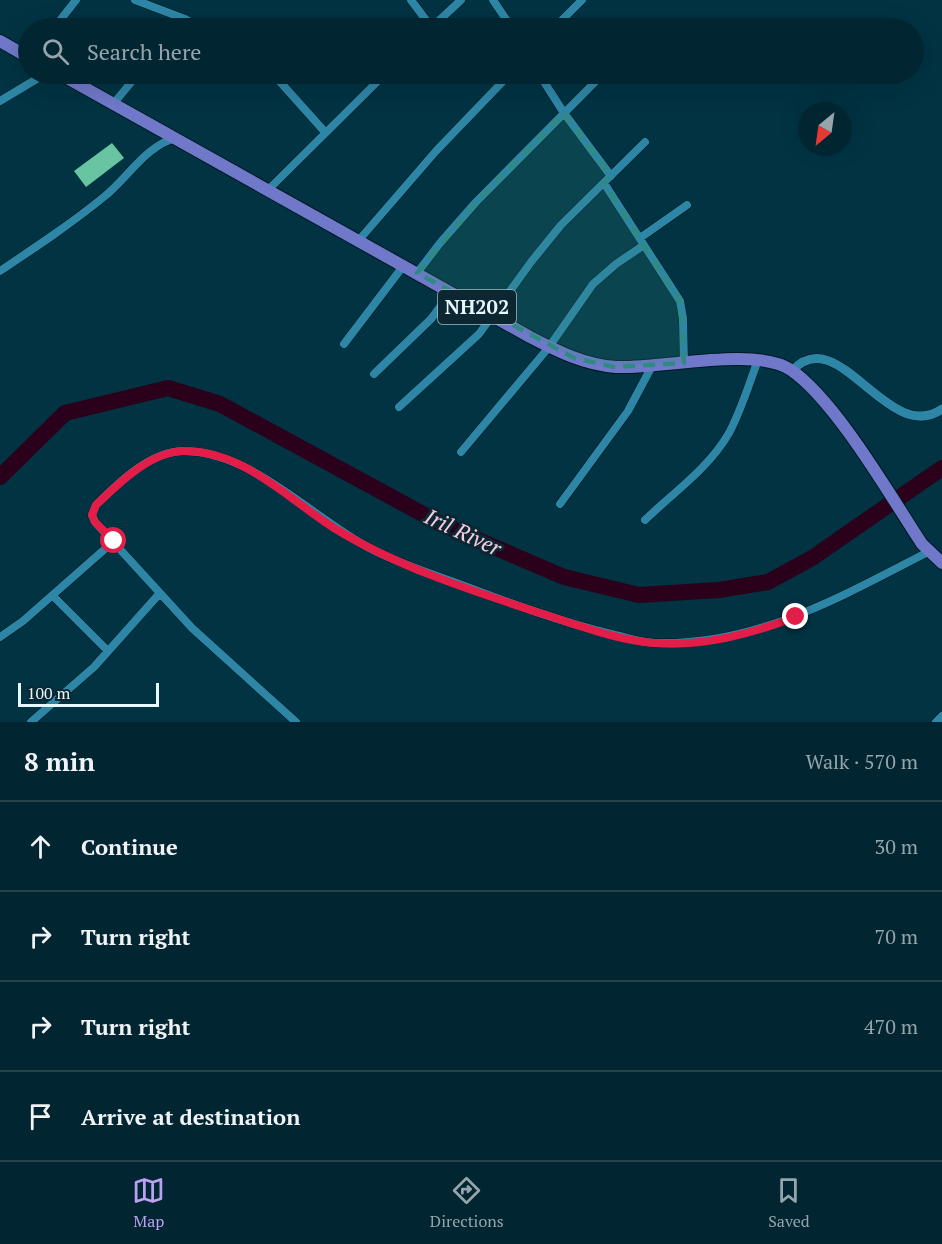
<!DOCTYPE html>
<html lang="en">
<head>
<meta charset="utf-8">
<style>
  body { margin:0; font-family:"PT Serif",serif; background:#0b2e3a; color:#f1f3f6 }
  .compass { position:absolute; left:798px; top:102px; width:54px; height:54px; border-radius:50%; background:#012632; box-shadow:0 6px 24px #0002; rotate:209deg }
  .scale { position:absolute; left:18px; bottom:15px; width:141px; box-sizing:border-box; padding-left:6px; border:3px solid #e8f8ff; border-top:0; font-size:16px; line-height:21px; white-space:nowrap; color:#e8f8ff; -webkit-text-stroke:4px #0c2732; paint-order:stroke }
  .stop { position:absolute; width:18px; height:18px; margin:-14px; border:4px solid #e11d48; border-radius:50%; background:#fff }
  .stop.end { background:#e11d48; border-color:#fff; box-shadow:0 2px 6px #0008 }
  .list { margin:0; padding:0; list-style:none }
  h2 { display:flex; justify-content:space-between; align-items:center; height:78px; margin:0; padding:0 24px; font-size:26px }
  h2 small { font-size:20px; font-weight:400; color:#96a5ac }
  .list li { display:grid; grid-template-columns:39px 1fr auto; gap:18px; align-items:center; box-sizing:border-box; height:90px; padding:0 24px; border-top:2px solid #23434d }
  .list b { display:block; font-size:22px; white-space:nowrap }
  .list em { font-size:20px; font-style:normal; color:#96a5ac }
  .icon { flex:none; width:33px; height:33px; fill:none; stroke:currentColor; stroke-width:2; stroke-linecap:round; stroke-linejoin:round }
  .map { position:relative; flex:none; width:942px; height:722px; overflow:hidden }
  .search { position:absolute; background:#012632; box-shadow:0 6px 24px #0002; left:18px; right:18px; top:18px; height:66px; display:flex; align-items:center; gap:15px; box-sizing:border-box; padding:0 21px; border-radius:33px; color:#96a5ac; font-size:22px }
  .sheet { height:438px; background:#012632 }
  nav { display:flex; justify-content:space-around; align-items:center; box-sizing:border-box; height:84px; border-top:2px solid #23434d; background:#012632; font-size:16px; color:#96a5ac }
  nav a { display:grid; justify-items:center; gap:3px }
  nav .on { color:#bca0f2 }
  .map>svg:first-child { display:block }
  .lines { fill:none; stroke-linecap:round; stroke-linejoin:round }
  .river { stroke:#2b001b; stroke-width:16 }
  .building { fill:#68c4a1 }
  .minor-casing { stroke:#001923; stroke-width:9 }
  .tertiary-casing { stroke:#001923; stroke-width:10 }
  .trunk-casing { stroke:#001923; stroke-width:14 }
  .minor { stroke:#2e86a6; stroke-width:8 }
  .tertiary { stroke:#2e86a6; stroke-width:9 }
  .trunk { stroke:#7079c9; stroke-width:12 }
  .route { stroke:#e11d48; stroke-width:8 }
  .marked { fill:#308a84; fill-opacity:0.2; stroke:#308a84; stroke-width:4.5; stroke-dasharray:12 8; stroke-linejoin:round }
  .labels { text-anchor:middle; stroke-width:6; stroke-linejoin:round; paint-order:stroke }
  .shield { fill:#0c2732; stroke:#a6b9c2; stroke-width:1.5 }
  .shield-label { font-size:20px; font-weight:bold; fill:#e8f8ff }
  .water-label { font-size:22px; font-style:italic; fill:#f5cce0; stroke:#0c2732 }
</style>
</head>
<body>
<div class="map">
<svg width="942" height="722" viewBox="0 0 942 722">
  <rect width="100%" height="100%" fill="#013343"/>
  <g class="lines">
    <path class="river" d="M0,477L65,413L168,388L220,404L443,525L564,577L639,595L719,590L768,582L812,558L942,468"/>
  </g>
  <path class="building" d="M112,143L124,158L86,187L74,171Z"/>
  <g class="lines">
    <defs>
      <path id="minor" d="M135,0L185,19L200,28
        M411,0L432,28
        M493,0L512,28
        M54,28L76,0
        M177,28L185,19
        M431,28L461,0
        M554,28L582,0
        M273,74L325,132
        M539,74L564,113L611,176
        M0,101L45,74
        M114,103L138,74
        M604,183L680,301L683,318L684,363
        M269,189L385,74
        M640,238L687,205
        M359,240L436,151L510,74
        M0,271C36,247 72,223 105,196C127,178 148,144 176,138
        M417,273L440,243L476,202L603,74
        M344,344L404,265
        M374,374L431,319L451,292
        M399,407L479,334L531,262L561,225L645,142
        M461,452L549,347L593,284L616,264L644,245
        M560,504L628,411L652,366
        M645,520C673,493 709,468 729,433C741,411 749,384 758,360
        M53,596L108,651
        M0,637L23,621L114,541
        M31,722L94,667L160,593
        M296,722L192,628L95,522L92,515L96,505C118,483 150,451 184,451C254,452 313,519 373,550C398,563 427,572 454,582C507,602 560,622 615,635C628,638 642,643 655,643C757,646 842,596 930,551
        M936,722L942,716"/>
      <path id="tertiary" d="M792,371C838,319 888,447 942,409"/>
      <path id="trunk" d="M0,41L28,57
        M60,74L530,337C557,351 585,365 616,367C661,369 755,346 791,370C836,401 891,497 922,544L942,563"/>
    </defs>
    <use href="#minor" class="minor-casing"/>
    <use href="#tertiary" class="tertiary-casing"/>
    <use href="#trunk" class="trunk-casing"/>
    <use href="#minor" class="minor"/>
    <use href="#tertiary" class="tertiary"/>
    <use href="#trunk" class="trunk"/>
  </g>
  <g class="lines">
    <path class="route" d="M114,541L95,522L92,515L96,505C119,483 150,452 183,451C243,450 288,499 334,528C399,568 476,592 549,616C580,626 621,641 654,643C703,647 750,634 796,617"/>
  </g>
  <path class="marked" d="M564,113L611,176L604,183L680,301L684,363L614,367L574,358L417,273L476,202Z"/>
  <g class="labels">
    <rect class="shield" x="438" y="290" width="78" height="34" rx="4.5"/>
    <g class="shield-label">
      <text x="477" y="314">NH202</text>
    </g>
    <g class="water-label">
      <text transform="translate(463 532) rotate(25)" y="8">Iril River</text>
    </g>
  </g>
</svg>
<svg class="compass" viewBox="-18 -18 36 36"><path d="M0-13l5 13h-10z" fill="#e53935"/><path d="M0 13l5-13h-10z" fill="#96a5ac"/></svg>
<div class="scale">100 m</div>
<div class="stop" style="left:114px;top:541px"></div>
<div class="stop end" style="left:796px;top:617px"></div>
<div class="search"><svg class="icon" aria-label="search" viewBox="0 0 24 24"><circle cx="10" cy="10" r="6"/><path d="M15 15l6 6"/></svg>Search here</div>
</div>
<section class="sheet">
<h2>8 min<small>Walk · 570 m</small></h2>
<ul class="list">
<li><svg class="icon" aria-label="ahead" viewBox="0 0 24 24"><path d="M12 20V5M6 11l6-6 6 6"/></svg><div><b>Continue</b></div><em>30 m</em></li>
<li><svg class="icon" aria-label="right" viewBox="0 0 24 24"><path d="M7 20v-9h11M14 6l5 5-5 5"/></svg><div><b>Turn right</b></div><em>70 m</em></li>
<li><svg class="icon" aria-label="right" viewBox="0 0 24 24"><path d="M7 20v-9h11M14 6l5 5-5 5"/></svg><div><b>Turn right</b></div><em>470 m</em></li>
<li><svg class="icon" aria-label="arrive" viewBox="0 0 24 24"><path d="M6 21V4h12l-3 4 3 4H6"/></svg><div><b>Arrive at destination</b></div></li>
</ul>
</section>
<nav>
<a class="on"><svg class="icon" aria-label="map" viewBox="0 0 24 24"><path d="M3 6l6-2 6 2 6-2v14l-6 2-6-2-6 2zM9 4v14M15 6v14"/></svg>Map</a>
<a><svg class="icon" aria-label="directions" viewBox="0 0 24 24"><path d="M12 3l9 9-9 9-9-9zM9 14v-3h6M13 9l2 2-2 2"/></svg>Directions</a>
<a><svg class="icon" aria-label="saved" viewBox="0 0 24 24"><path d="M7 4h10v16l-5-4-5 4z"/></svg>Saved</a>
</nav>
</body>
</html>
